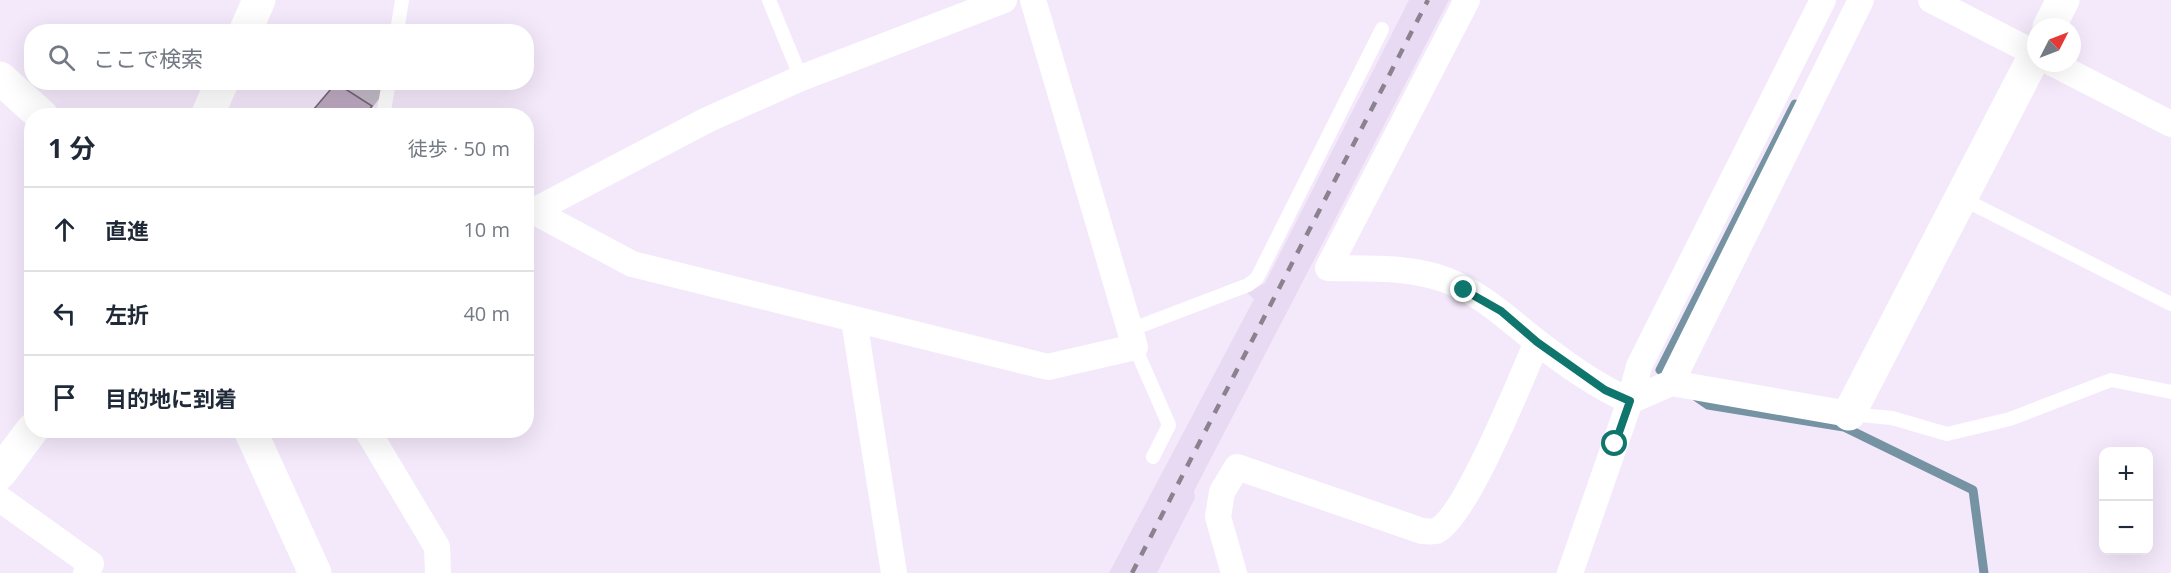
<!DOCTYPE html>
<html lang="ja">
<head>
<meta charset="utf-8">
<style>
  body { margin:0; font-family:"Open Sans","Noto Sans JP",sans-serif; background:#f2f2f3; color:#1f2937 }
  .controls { position:absolute; right:18px; bottom:18px; display:grid; overflow:hidden; border-radius:12px; box-shadow:0 6px 24px #0002 }
  .controls button { width:54px; height:54px; display:grid; place-items:center; padding:0; border:0; border-bottom:2px solid #e0e1e3; background:#fff; color:#1f2937; font:30px sans-serif }
  .compass { position:absolute; left:2027px; top:18px; width:54px; height:54px; border-radius:50%; background:#fff; box-shadow:0 6px 24px #0002; rotate:48deg }
  .stop { position:absolute; width:18px; height:18px; margin:-14px; border:4px solid #0f766e; border-radius:50%; background:#fff }
  .stop.end { background:#0f766e; border-color:#fff; box-shadow:0 2px 6px #0008 }
  .list { margin:0; padding:0; list-style:none }
  h2 { display:flex; justify-content:space-between; align-items:center; height:78px; margin:0; padding:0 24px; font-size:26px }
  h2 small { font-size:20px; font-weight:400; color:#747a83 }
  .list li { display:grid; grid-template-columns:39px 1fr auto; gap:18px; align-items:center; box-sizing:border-box; height:84px; padding:0 24px; border-top:2px solid #e0e1e3 }
  .list b { display:block; font-size:22px; white-space:nowrap }
  .list em { font-size:20px; font-style:normal; color:#747a83 }
  .icon { flex:none; width:33px; height:33px; fill:none; stroke:currentColor; stroke-width:2; stroke-linecap:round; stroke-linejoin:round }
  .map { position:relative; flex:none; width:2171px; height:573px; overflow:hidden }
  .search { position:absolute; background:#fff; box-shadow:0 6px 24px #0002; left:24px; top:24px; width:510px; height:66px; display:flex; align-items:center; gap:15px; box-sizing:border-box; padding:0 21px; border-radius:24px; color:#747a83; font-size:22px }
  .panel { position:absolute; background:#fff; box-shadow:0 6px 24px #0002; left:24px; top:108px; width:510px; height:330px; border-radius:24px }
  .map>svg:first-child { display:block }
  .built { fill:#e9daf3 }
  .shadow { fill:#0003 }
  .lines { fill:none; stroke-linecap:round; stroke-linejoin:round }
  .stream { stroke:#7693a3; stroke-width:9 }
  .building { fill:#beaac2; stroke:#726674; stroke-width:1.5 }
  .service { stroke:#fff; stroke-width:14 }
  .minor { stroke:#fff; stroke-width:26 }
  .tertiary { stroke:#fff; stroke-width:33 }
  .rail { stroke:#8a828f; stroke-width:4.5; stroke-dasharray:10 10; stroke-linecap:butt }
  .route { stroke:#0f766e; stroke-width:8 }
</style>
</head>
<body>
<div class="map">
<svg width="2171" height="573" viewBox="0 0 2171 573">
  <rect width="100%" height="100%" fill="#f4e9fb"/>
  <path class="built" d="M1409,0H1449L1194,491L1195,498L1157,573H1109L1254,299L1247,293L1265,283Z"/>
  <path class="shadow" d="M339,82H372L385,91L366,116H310Z"/>
  <g class="lines">
    <path class="stream" d="M1672,379L1660,370L1795,104
      M1695,396L1708,405L1844,427L1973,490L1984,573"/>
  </g>
  <path class="building" d="M336,83L372,106L365,116H308Z"/>
  <g class="lines">
    <path class="service" d="M769,0L801,78
      M397,32L402,0
      M383,116L389,82
      M1961,198L2171,304
      M1130,330L1248,285L1257,278L1382,29
      M1135,347L1169,425L1153,457
      M1850,414L1892,418L1947,434L2010,419L2111,380L2171,392"/>
    <path class="minor" d="M1467,0L1328,268C1366,269 1410,266 1446,280C1481,293 1508,319 1537,342C1566,364 1596,386 1630,401L1671,383L1849,414
      M1931,0L2036,54
      M2052,63L2171,124
      M533,211L632,264L1048,367L1135,347L1033,0
      M526,215L707,120L801,78L1004,0
      M854,320L894,573
      M1671,383L1861,0
      M367,430L437,547L438,573
      M0,499L91,564L86,573
      M1234,573L1218,517L1222,492L1237,467L1422,531C1426,531 1432,532 1436,531C1466,518 1522,376 1537,342
      M1570,573L1630,401L1639,366L1823,0"/>
    <path class="tertiary" d="M2049,27L2063,0
      M245,32L259,0
      M0,78L42,116
      M207,116L222,82
      M1849,414L2036,53
      M250,430L315,573
      M0,473L32,430"/>
    <path class="rail" d="M1132,573L1428,0"/>
  </g>
  <g class="lines">
    <path class="route" d="M1464,290L1501,311L1537,342L1605,390L1630,401L1615,444"/>
  </g>
</svg>
<div class="controls">
<button>+</button>
<button>−</button>
</div>
<svg class="compass" viewBox="-18 -18 36 36"><path d="M0-13l5 13h-10z" fill="#e53935"/><path d="M0 13l5-13h-10z" fill="#747a83"/></svg>
<div class="stop" style="left:1615px;top:444px"></div>
<div class="stop end" style="left:1464px;top:290px"></div>
<div class="search"><svg class="icon" aria-label="search" viewBox="0 0 24 24"><circle cx="10" cy="10" r="6"/><path d="M15 15l6 6"/></svg>ここで検索</div>
<section class="panel">
<h2>1 分<small>徒歩 · 50 m</small></h2>
<ul class="list">
<li><svg class="icon" aria-label="ahead" viewBox="0 0 24 24"><path d="M12 20V5M6 11l6-6 6 6"/></svg><div><b>直進</b></div><em>10 m</em></li>
<li><svg class="icon" aria-label="left" viewBox="0 0 24 24"><path d="M17 20v-9H6M10 6l-5 5 5 5"/></svg><div><b>左折</b></div><em>40 m</em></li>
<li><svg class="icon" aria-label="arrive" viewBox="0 0 24 24"><path d="M6 21V4h12l-3 4 3 4H6"/></svg><div><b>目的地に到着</b></div></li>
</ul>
</section>
</div>
</body>
</html>
